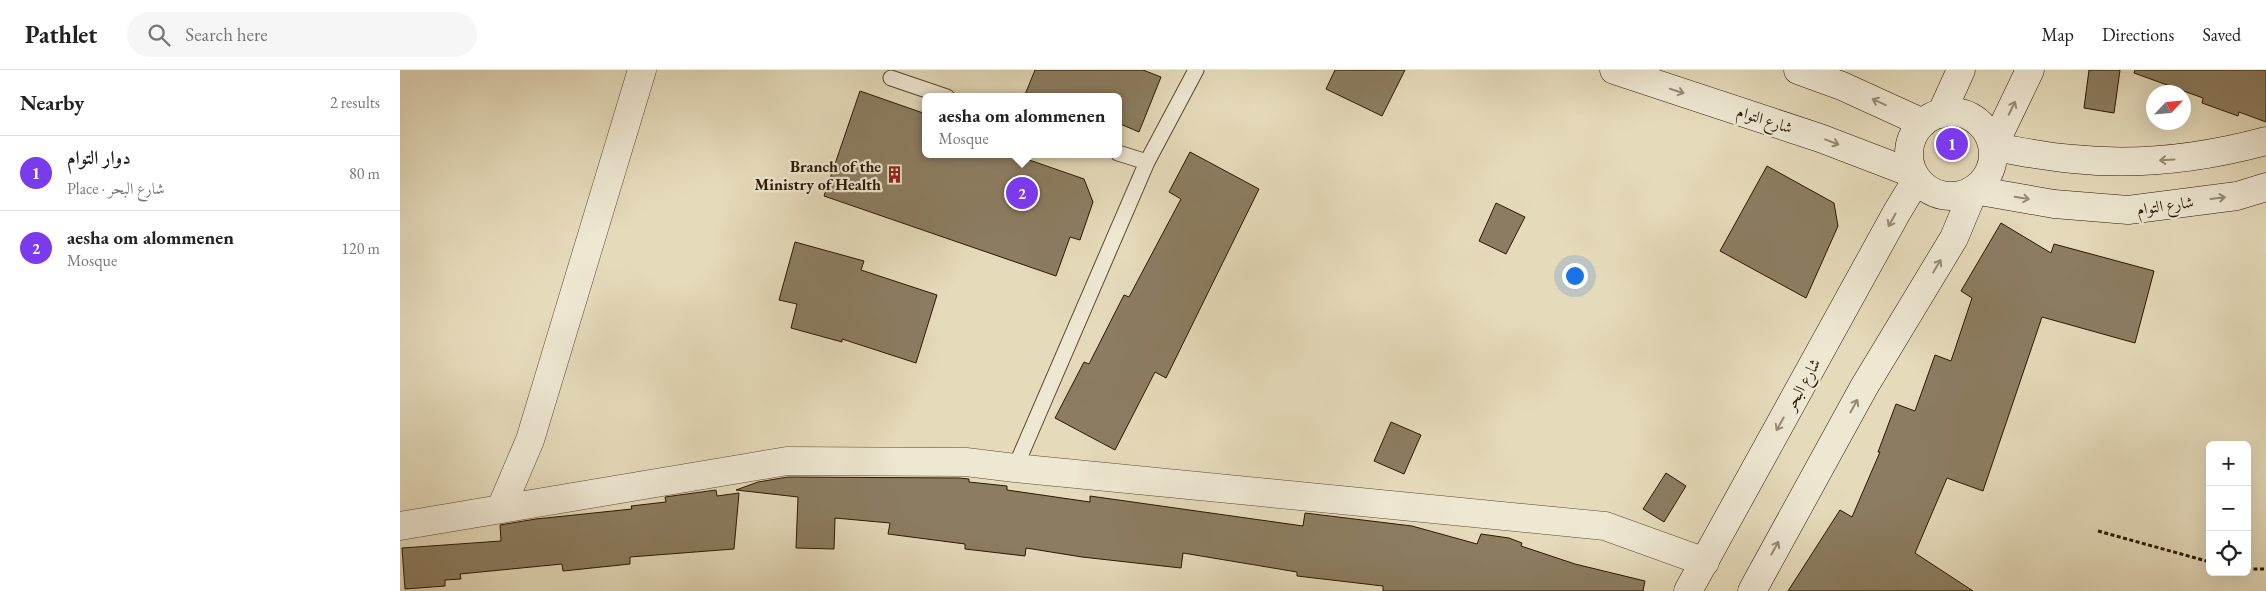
<!DOCTYPE html>
<html lang="en">
<head>
<meta charset="utf-8">
<style>
  body { margin:0; font-family:"EB Garamond",Amiri,serif; background:#f6f6f6; color:#222 }
  .controls { position:absolute; right:15px; bottom:15px; display:grid; overflow:hidden; border-radius:8px; box-shadow:0 5px 20px #0002 }
  .controls button { width:45px; height:45px; display:grid; place-items:center; padding:0; border:0; border-bottom:1px solid #e0e0e0; background:#fff; color:#222; font:25px sans-serif }
  .compass { position:absolute; left:1746px; top:15px; width:45px; height:45px; border-radius:50%; background:#fff; box-shadow:0 5px 20px #0002; rotate:64deg }
  .you { position:absolute; left:1174px; top:205px; width:18px; height:18px; margin:-12px; border:4px solid #fff; border-radius:50%; background:#1a73e8; box-shadow:0 0 0 8px #1a73e833 }
  .badge { display:grid; place-items:center; width:32px; height:32px; border-radius:50%; background:#7c3aed; color:#fff; font-size:16px; font-weight:700 }
  .pin { position:absolute; translate:-50% -50%; border:2px solid #fff; box-shadow:0 1px 5px #0006 }
  .popup { position:absolute; left:522px; top:23px; width:200px; height:65px; box-sizing:border-box; display:grid; place-content:center; border-radius:8px; background:#fff; filter:drop-shadow(0 1px 4px #0005); font-size:16px; white-space:nowrap; color:#767676 }
  .popup b { font-size:19px; color:#222 }
  .popup::after { content:''; position:absolute; left:50%; top:100%; margin-left:-10px; border:10px solid transparent; border-top-color:#fff }
  .list { margin:0; padding:0; list-style:none }
  h2 { display:flex; justify-content:space-between; align-items:center; height:65px; margin:0; padding:0 20px; font-size:21px }
  h2 small { font-size:16px; font-weight:400; color:#767676 }
  .list li { display:grid; grid-template-columns:32px 1fr auto; gap:15px; align-items:center; box-sizing:border-box; height:75px; padding:0 20px; border-top:1px solid #e0e0e0 }
  .list b { display:block; font-size:19px; white-space:nowrap }
  .list p { margin:0; font-size:16px; white-space:nowrap; color:#767676 }
  .list em { font-size:16px; font-style:normal; color:#767676 }
  .icon { flex:none; width:28px; height:28px; fill:none; stroke:currentColor; stroke-width:2; stroke-linecap:round; stroke-linejoin:round }
  .map { position:relative; flex:none; width:1866px; height:521px; overflow:hidden }
  header { display:flex; align-items:center; gap:30px; box-sizing:border-box; height:70px; padding:0 25px; background:#fff; border-bottom:1px solid #e0e0e0 }
  header strong { font-size:24px }
  nav { display:flex; gap:28px; margin-inline-start:auto; font-size:18px }
  .search { width:350px; height:45px; background:#f6f6f6; display:flex; align-items:center; gap:12px; box-sizing:border-box; padding:0 18px; border-radius:28px; color:#767676; font-size:19px }
  main { display:flex }
  aside { flex:1; background:#fff }
  .map>svg:first-child { display:block }
  .building { fill:#8c7d61; stroke:#2b1800 }
  .lines { fill:none; stroke-linecap:round; stroke-linejoin:round }
  .service-casing { stroke:#5a482e; stroke-width:17 }
  .minor-casing { stroke:#5a482e; stroke-width:29 }
  .secondary-casing { stroke:#2b1800; stroke-width:29 }
  .path { stroke:#2b1800; stroke-width:3; stroke-dasharray:4 2.5; stroke-linecap:butt }
  .service { stroke:#eee7d2; stroke-width:15 }
  .minor { stroke:#eee7d2; stroke-width:28 }
  .secondary { stroke:#eee7d2; stroke-width:28 }
  .oneway { stroke:#968a74 }
  .labels { text-anchor:middle; stroke-width:4.5; stroke-linejoin:round; paint-order:stroke }
  .street-label { font-size:16px; fill:#2b1800; stroke:#eee7d2 }
  .poi-label { font-size:16px; font-weight:bold; fill:#2b1800; stroke:#eee7d2; text-anchor:end }
</style>
</head>
<body>
<header>
<strong>Pathlet</strong>
<div class="search"><svg class="icon" aria-label="search" viewBox="0 0 24 24"><circle cx="10" cy="10" r="6"/><path d="M15 15l6 6"/></svg>Search here</div>
<nav><a>Map</a><a>Directions</a><a>Saved</a></nav>
</header>
<main>
<aside>
<h2>Nearby<small>2 results</small></h2>
<ul class="list">
<li><span class="badge">1</span><div><b>دوار التوام</b><p>Place · شارع البحر</p></div><em>80 m</em></li>
<li><span class="badge">2</span><div><b>aesha om alommenen</b><p>Mosque</p></div><em>120 m</em></li>
</ul>
</aside>
<div class="map">
<svg width="1866" height="521" viewBox="0 0 1866 521">
  <rect width="100%" height="100%" fill="#e5daba"/>
  <filter id="stains"><feTurbulence type="fractalNoise" baseFrequency=".004" numOctaves="4"/><feColorMatrix values="0 0 0 0 .2 0 0 0 0 .09 0 0 0 0 .02 0 0 0 .5 -.17"/></filter>
  <radialGradient id="worn" r=".72"><stop offset=".6" stop-color="#630" stop-opacity="0"/><stop offset="1" stop-color="#630" stop-opacity=".3"/></radialGradient>
  <path class="building" d="M635,0H743L761,7L739,62L718,53V27H624Z
    M935,0H1005L982,46L926,19Z
    M1689,0H1720L1714,43L1684,38Z
    M1735,0H1866V52L1839,42L1838,46L1802,33L1803,28L1734,3Z
    M460,21L526,44V84H612L684,109L693,132L680,170L670,167L656,206L424,126Z
    M790,82L859,119L766,308L755,302L715,380L655,348L684,292L689,294L724,225L729,227L781,129L769,122Z
    M1367,96L1434,133L1438,156L1406,228L1320,181Z
    M1096,133L1125,147L1106,184L1079,171Z
    M1601,153L1651,183L1654,174L1754,201L1735,273L1642,247L1583,421L1547,408L1515,483L1573,521H1388L1440,440L1452,447L1480,382H1478L1496,334L1515,341L1535,285L1551,291L1572,228L1561,221Z
    M395,172L464,191L461,200L537,225L516,293L442,269V272L391,258L397,234L379,230Z
    M991,352L1021,365L1004,404L974,391Z
    M1266,403L1286,416L1264,452L1243,439Z
    M388,407L559,408L569,409V412L607,416V420L690,432V426L903,456L905,443L1012,456L1077,474L1081,464L1109,468L1122,473L1121,476L1175,494L1245,511L1243,521H983V516L897,506V502L783,483L781,498L682,487L626,478L625,486L565,479V474L488,464L490,453L435,448L434,479L396,478L398,427L336,420L358,412Z
    M316,420L317,426L339,423L334,479L230,487V494L163,501L162,494L60,504L61,509L45,510V516L5,519L2,478L101,471L100,455L136,449L232,439L231,436L266,432L265,427Z"/>
  <g class="lines">
    <defs>
      <path id="service" d="M491,8L547,27
        M718,83L747,92
        M615,398L747,92L796,0"/>
      <path id="minor" d="M101,438L130,370L242,0
        M0,456L387,391L566,392L615,398L1205,456L1305,492"/>
      <path id="secondary" d="M1214,0L1420,68L1514,104
        M1398,0L1442,16L1523,53
        M1630,0L1593,77C1619,81 1646,87 1673,89C1738,96 1803,88 1866,71
        M1509 84a42 42 0 1 1 84 0a42 42 0 1 1-84 0Z
        M1541,44L1561,0
        M1288,521L1497,142L1517,109
        M1352,521L1464,317L1554,168L1574,120L1654,134L1728,140L1837,126L1866,117"/>
    </defs>
    <use href="#service" class="service-casing"/>
    <use href="#minor" class="minor-casing"/>
    <use href="#secondary" class="secondary-casing"/>
    <path class="path" d="M1698,461L1810,492
      M1847,499H1866"/>
    <use href="#service" class="service"/>
    <use href="#minor" class="minor"/>
    <use href="#secondary" class="secondary"/>
  </g>
  <defs><path id="oneway-shaft" d="M-6 0H5M1.5-3L5.5 0L1.5 3" fill="none" stroke-width="1.6" stroke-linecap="round" stroke-linejoin="round" transform="scale(1.25)"/></defs>
  <g class="oneway">
    <use href="#oneway-shaft" transform="translate(1277 21) rotate(18)"/>
    <use href="#oneway-shaft" transform="translate(1479 32) rotate(-156)"/>
    <use href="#oneway-shaft" transform="translate(1612 38) rotate(-64)"/>
    <use href="#oneway-shaft" transform="translate(1432 72) rotate(21)"/>
    <use href="#oneway-shaft" transform="translate(1767 90) rotate(177)"/>
    <use href="#oneway-shaft" transform="translate(1622 128) rotate(10)"/>
    <use href="#oneway-shaft" transform="translate(1818 128) rotate(-7)"/>
    <use href="#oneway-shaft" transform="translate(1492 150) rotate(119)"/>
    <use href="#oneway-shaft" transform="translate(1537 196) rotate(-59)"/>
    <use href="#oneway-shaft" transform="translate(1454 336) rotate(-61)"/>
    <use href="#oneway-shaft" transform="translate(1380 354) rotate(119)"/>
    <use href="#oneway-shaft" transform="translate(1375 478) rotate(-61)"/>
  </g>
  <defs>
    <symbol id="building-bare" viewBox="-9 -9 18 18"><path d="M-4-6H4V6H1V3H-1V6H-4ZM-2.5-4.3h1.7v1.8h-1.7ZM.8-4.3h1.7v1.8H.8ZM-2.5-1h1.7V.8h-1.7ZM.8-1h1.7V.8H.8Z" fill="#8f2418" stroke="#eee7d2" stroke-width="2.5" paint-order="stroke"/></symbol>
  </defs>
  <g fill-rule="evenodd">
    <use href="#building-bare" x="482" y="92" width="25" height="25"/>
  </g>
  <g class="labels">
    <g class="street-label">
      <text transform="translate(1365 49) rotate(18)" y="6">شارع التوام</text>
      <text transform="translate(1765 135) rotate(-8)" y="6">شارع التوام</text>
      <text transform="translate(1402 314) rotate(-61)" y="6">شارع البحر</text>
    </g>
    <g class="poi-label">
      <text x="481" y="102">Branch of the<tspan x="481" dy="18">Ministry of Health</tspan></text>
    </g>
  </g>
  <rect width="100%" height="100%" filter="url(#stains)"/>
  <rect width="100%" height="100%" fill="url(#worn)"/>
</svg>
<div class="controls">
<button>+</button>
<button>−</button>
<button><svg class="icon" aria-label="locate" viewBox="0 0 24 24"><circle cx="12" cy="12" r="6"/><path d="M12 2v4M12 18v4M2 12h4M18 12h4"/></svg></button>
</div>
<svg class="compass" viewBox="-18 -18 36 36"><path d="M0-13l5 13h-10z" fill="#e53935"/><path d="M0 13l5-13h-10z" fill="#767676"/></svg>
<div class="you"></div>
<div class="pin badge" style="left:1552px;top:74px">1</div>
<div class="pin badge" style="left:622px;top:123px">2</div>
<div class="popup"><b>aesha om alommenen</b>Mosque</div>
</div>
</main>
</body>
</html>
